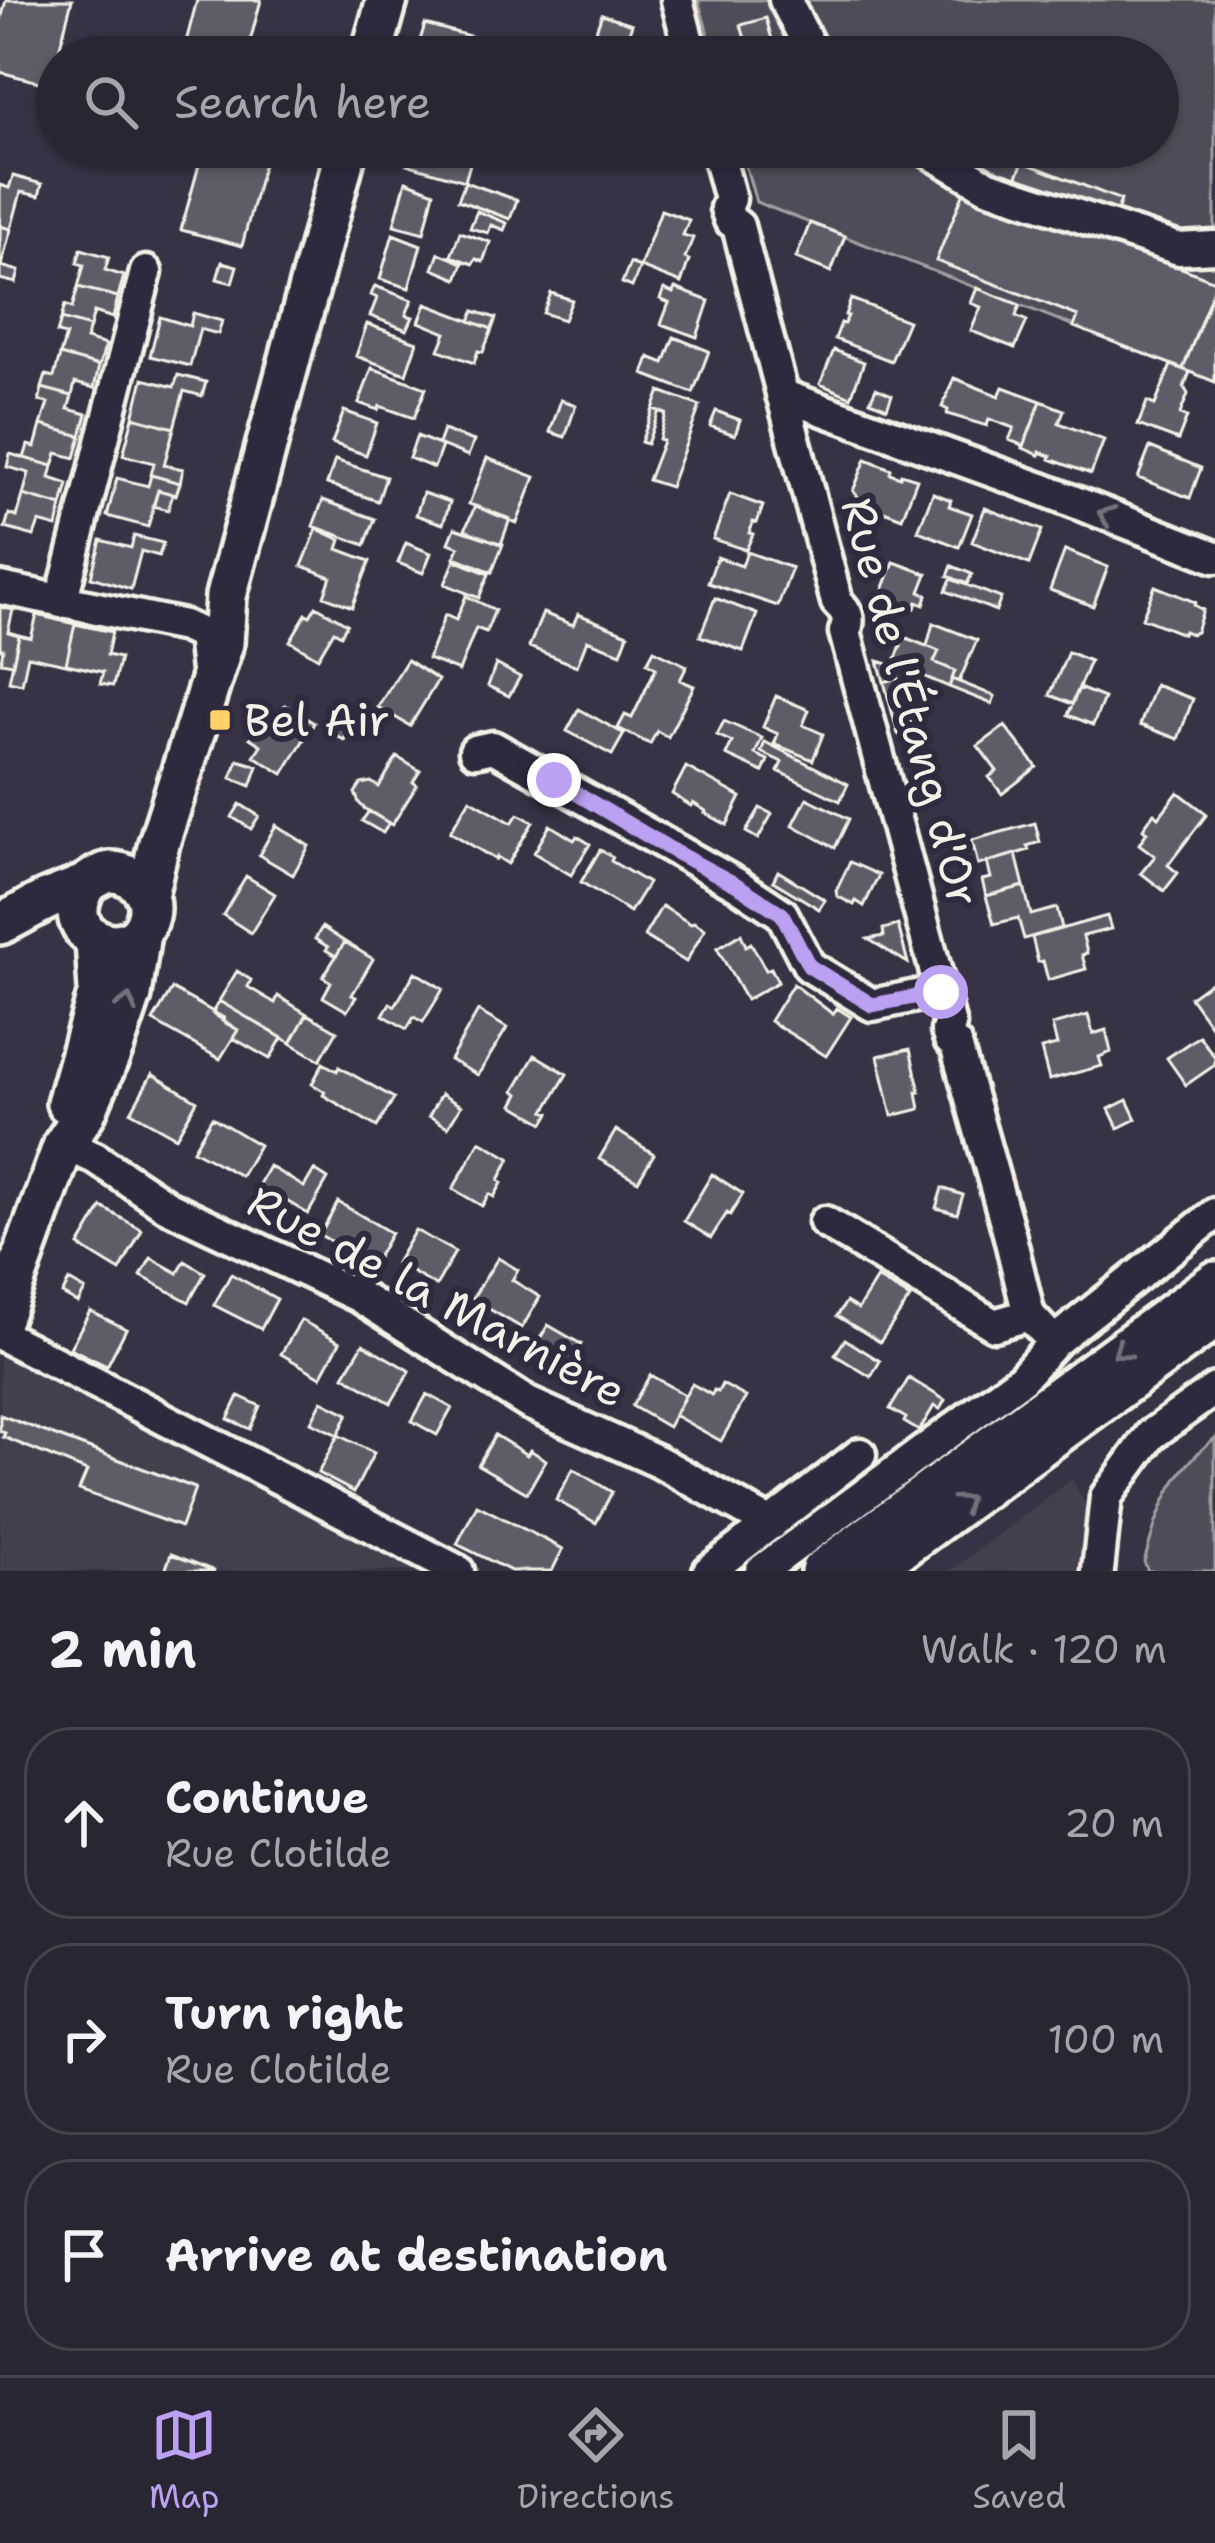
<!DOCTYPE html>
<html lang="en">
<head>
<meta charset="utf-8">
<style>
  body { margin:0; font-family:"Shantell Sans",sans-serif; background:#312e3b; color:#f1f3f6 }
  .stop { position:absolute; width:36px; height:36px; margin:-27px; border:9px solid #bca0f2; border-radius:50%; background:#fff }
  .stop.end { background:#bca0f2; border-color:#fff; box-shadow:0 3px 12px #0008 }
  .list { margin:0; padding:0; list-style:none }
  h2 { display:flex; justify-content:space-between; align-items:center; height:156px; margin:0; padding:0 48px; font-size:51px }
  h2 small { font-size:39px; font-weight:400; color:#a5a5ac }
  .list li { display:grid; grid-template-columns:78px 1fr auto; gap:36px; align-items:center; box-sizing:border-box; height:192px; margin:0 24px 24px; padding:0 24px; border:3px solid #45434e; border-radius:48px }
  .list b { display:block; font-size:45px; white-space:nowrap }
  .list p { margin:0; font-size:39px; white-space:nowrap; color:#a5a5ac }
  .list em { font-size:39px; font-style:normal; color:#a5a5ac }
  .icon { flex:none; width:66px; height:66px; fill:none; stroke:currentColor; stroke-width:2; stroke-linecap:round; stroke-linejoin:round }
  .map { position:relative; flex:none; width:1215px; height:1571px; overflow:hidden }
  .search { position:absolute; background:#292633; box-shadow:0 3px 9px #0004; left:36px; right:36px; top:36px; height:132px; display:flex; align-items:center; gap:30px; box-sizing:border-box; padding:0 42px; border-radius:66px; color:#a5a5ac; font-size:45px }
  .sheet { height:804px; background:#292633 }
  nav { display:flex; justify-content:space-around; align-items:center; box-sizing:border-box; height:168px; border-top:3px solid #45434e; background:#292633; font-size:33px; color:#a5a5ac }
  nav a { display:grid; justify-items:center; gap:6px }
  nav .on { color:#bca0f2 }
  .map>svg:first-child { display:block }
  .built { fill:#433f4e }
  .green { fill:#504b59; stroke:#a29ea0; stroke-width:3 }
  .building { fill:#5f5c67; stroke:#f4f1e8; stroke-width:3 }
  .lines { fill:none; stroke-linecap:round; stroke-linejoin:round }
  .minor-casing { stroke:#f4f1e8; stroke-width:39 }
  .major-casing { stroke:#f4f1e8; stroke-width:48 }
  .minor { stroke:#2f2a3d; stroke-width:30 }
  .major { stroke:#2f2a3d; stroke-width:39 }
  .oneway { stroke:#747079 }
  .route { stroke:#bca0f2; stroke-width:15 }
  .poi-dot { fill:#ffd166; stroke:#2f2a3d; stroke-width:4.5 }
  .labels { text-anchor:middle; stroke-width:12; stroke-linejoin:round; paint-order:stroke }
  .street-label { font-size:45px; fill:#f4f1e8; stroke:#2f2a3d }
  .poi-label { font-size:45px; fill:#f4f1e8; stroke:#2f2a3d; text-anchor:start }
</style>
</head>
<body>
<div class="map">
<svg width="1215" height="1571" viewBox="0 0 1215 1571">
  <rect width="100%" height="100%" fill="#373244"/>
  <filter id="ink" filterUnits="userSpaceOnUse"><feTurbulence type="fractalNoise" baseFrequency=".00833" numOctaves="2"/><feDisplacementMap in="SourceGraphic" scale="24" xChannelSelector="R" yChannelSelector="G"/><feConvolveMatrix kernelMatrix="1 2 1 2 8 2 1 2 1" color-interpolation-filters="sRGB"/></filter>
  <g filter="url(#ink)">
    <path class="built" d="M0,1334L443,1571H0Z
      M1072,1479L1121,1571H950Z"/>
    <path class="green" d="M698,0H1215V381L756,202L740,147H1158V57H715Z
      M1215,1438V1571H1148L1144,1562C1160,1507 1169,1475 1215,1438Z"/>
    <path class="building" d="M6,0H72L50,85L0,72V24Z
      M197,0H261L246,57H182Z
      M602,14L632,24L621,57H586Z
      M766,18L777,57H750L741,25Z
      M425,24L488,41L481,57H415Z
      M204,147H268L242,246L181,230Z
      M410,147H475L465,181L406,164Z
      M619,147H656L657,152L622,161Z
      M1023,162L1121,200L1113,221L1014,183Z
      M13,176L42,184L39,196L21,192L11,229L0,226V185L9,188Z
      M406,181L434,192L424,233L394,225Z
      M465,182L517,200L510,219L458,200Z
      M967,184L1215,281V287L1183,369L1074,327L1078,316L936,261Z
      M661,210L689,220L683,235L693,238L685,258L689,260L681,283L640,267Z
      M477,211L507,223L504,230L491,225L488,233L470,228Z
      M810,223L845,236L831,272L796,258Z
      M0,226L11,229L1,266L19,271L16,283L0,279Z
      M460,232L490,242L483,262L476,259L473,264L451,256Z
      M393,234L421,245L409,288L380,279Z
      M81,249L109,257L105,270L124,276L118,297L78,287L84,265L77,263Z
      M439,253L463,263L457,279L433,269Z
      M222,262L237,266L232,283L217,279Z
      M630,263L640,267L632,287L622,283Z
      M1215,285V382L1183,369Z
      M375,286L412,300L406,315L413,317L407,330L370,316L377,298L371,295Z
      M78,287L118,297L113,318L94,312L90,327L61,319L65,305L72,308Z
      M675,288L709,301L697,337L661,324L669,303L660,299L664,289L673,293Z
      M977,288L1020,305L1016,316L1027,321L1015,348L971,331L981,307L971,303Z
      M551,293L572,300L564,320L543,313Z
      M851,299L908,321L891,361L835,339L841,323L844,324L848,316L845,315Z
      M426,304L492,329L483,352L478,351L474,363L439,350L446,333L419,322Z
      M474,311L496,318L492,329L470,321Z
      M193,313L222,321L218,334L200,329L190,366L150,356L160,317L190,326Z
      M61,319L90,327L86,339L106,345L99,366L60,355L66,335L57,333Z
      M367,324L417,342L406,374L356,356Z
      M674,337L709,351L693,393L643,374L649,357L664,363Z
      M834,350L864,362L851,397L820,384Z
      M60,355L99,366L94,388L75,383L72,396L42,388L46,375L54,377Z
      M1171,365L1190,372L1184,387L1188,394L1180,414L1187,417L1178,440L1138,425L1147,402L1155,405Z
      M372,368L426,388L414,418L380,406L378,410L359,403Z
      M178,375L206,382L202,396L184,391L174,428L133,417L143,379L174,387Z
      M954,378L999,396L1003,387L1041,401L1024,446L1009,440L1014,428L989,419L987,426L947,414L948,410L942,407Z
      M42,388L72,396L68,409L87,414L81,436L41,425L48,403L39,401Z
      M876,388L892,395L887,408L870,401Z
      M660,391L700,406L670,487L648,480L663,441L659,439L666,414L653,409Z
      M561,400L576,405L565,437L550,432Z
      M1041,401L1064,410L1059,423L1104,440L1091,474L1050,459L1051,456L1040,452L1039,455L1023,448Z
      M653,409L659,411L647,444L641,442Z
      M344,411L377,423L366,455L332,443Z
      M716,411L740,420L735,435L710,426Z
      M133,417L174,428L164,465L183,469L180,483L151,475L154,463L123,455Z
      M41,425L81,436L75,458L57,453L53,466L24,458L28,445L35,447Z
      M443,430L474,441L468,456L438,444Z
      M417,436L442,446L434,468L409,458Z
      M1150,447L1201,468L1190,498L1138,478Z
      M10,454L53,466L50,478L68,484L62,506L23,495L29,473L7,467Z
      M487,458L535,477L517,523L469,504Z
      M866,459L891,469L890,473L900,477L901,474L917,479L902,518L858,501L859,498L853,491Z
      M335,460L386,477L378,501L327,484Z
      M151,475L180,483L176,495L158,490L148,527L107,516L117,478L148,486Z
      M158,490L173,494L168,510L153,506Z
      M423,493L450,502L443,524L416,515Z
      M933,493L951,500L949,506L972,514L959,547L918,531Z
      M730,494L763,506L757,523L753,522L749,533L753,534L746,550L713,539Z
      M23,495L62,506L57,527L39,522L34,536L5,528L9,514L17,517Z
      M323,500L375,519L365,545L313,526Z
      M475,506L510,519L501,544L465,530Z
      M985,508L1042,530L1029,564L972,542Z
      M455,528L503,544L492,572L455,557L459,547L449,543Z
      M317,529L341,540L338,549L370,561L352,607L324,596L331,577L302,566Z
      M134,536L163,543L159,556L141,551L131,589L91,577L101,540L131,548Z
      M406,543L431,553L423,573L398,563Z
      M1065,550L1108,567L1093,606L1050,590Z
      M747,552L792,568L778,606L708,583L717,557L742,566Z
      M455,560L489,574L479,598L445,584Z
      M894,562L927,574L920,592L927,595L924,605L917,602L915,608L881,595Z
      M952,566L972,574L967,584L948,576Z
      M951,579L1001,598L996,611L946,591Z
      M1155,586L1195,602L1194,605L1203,610L1196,632L1191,634L1184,631L1183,634L1142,618Z
      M466,596L495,610L486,632L476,628L459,671L428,659L445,615L456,620Z
      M715,598L757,614L743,651L700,636Z
      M316,606L347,624L341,635L334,631L318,658L290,641L306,614L310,616Z
      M0,607L13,610L8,632L19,635L13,664L1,662L3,649H0Z
      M543,613L573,625L578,614L628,634L621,653L587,640L577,666L529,647Z
      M37,615L75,624L66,664L28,656L22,684L9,681L19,635L31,638Z
      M933,623L977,640L959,682L952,679L955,671L934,662L939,651L927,646Z
      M75,624L112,632L107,655L120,658L113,686L100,684L103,672L66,664Z
      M904,637L939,651L934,662L955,671L949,687L894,664Z
      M654,650L687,666L680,680L694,686L668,737L657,731L650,744L618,728L625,715L632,718L656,668L647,663Z
      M1068,652L1090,661L1072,704L1050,695Z
      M407,660L438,680L410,726L378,707Z
      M878,661L895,666L898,678L884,682Z
      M496,664L520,677L509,696L488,686Z
      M898,678L913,732L908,740L898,734L884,682Z
      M952,679L995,696L992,704L949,687Z
      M1155,685L1193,699L1178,739L1140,725Z
      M1079,688L1104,698L1093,725L1068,715Z
      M776,696L809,710L803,725L823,734L813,760L774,744L778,734L763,727Z
      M285,705L314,723L283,774L254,756L261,745L250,738L266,711L277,718Z
      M579,709L624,734L612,755L567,731Z
      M333,718L351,729L344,740L326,729Z
      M724,721L762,738L755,754L768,760L763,772L726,755L732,742L717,735Z
      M1005,726L1037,767L1002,794L989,777L997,771L978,746Z
      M765,742L848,784L840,801L778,771L782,762L761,752Z
      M397,757L420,771L413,782L417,785L392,825L365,809L359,803L355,793L361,784L371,782L379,787Z
      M238,760L258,766L251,786L231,778Z
      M686,767L741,797L727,825L705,813L706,811L693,803L691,806L672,794Z
      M1178,792L1207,814L1168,865L1178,873L1164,891L1141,873L1155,856L1139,844L1147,832L1143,829L1154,813L1159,817Z
      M807,798L849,819L835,848L793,825Z
      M470,799L512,823L518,814L533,822L508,864L497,857L496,860L450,832Z
      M240,804L259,816L251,829L232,817Z
      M760,808L772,814L758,839L746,832Z
      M369,811L389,823L383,833L362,821Z
      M1035,823L1040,842L1027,846L1029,850L978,865L972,840Z
      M276,825L309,846L293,875L259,855Z
      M550,825L574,840L577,836L590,844L571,875L534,853Z
      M600,850L613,857L611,861L648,883L630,912L581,882Z
      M1016,854L1024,886L986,896L982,880L991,878L987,862Z
      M850,862L879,875L864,906L856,901L854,905L837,896L836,891Z
      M778,871L825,900L819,909L773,881Z
      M246,876L275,894L251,933L223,915Z
      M1024,886L1031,915L1057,908L1062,928L1024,939L1018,918L994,924L986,896Z
      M662,906L691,924L694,922L705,929L686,962L644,936Z
      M1107,916L1111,929L1083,936L1087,953L1082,955L1086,969L1048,980L1043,961L1038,962L1032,937Z
      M898,925L908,963L868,939L884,936L883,929Z
      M322,927L345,942L336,956L326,950L328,947L315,939Z
      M741,934L746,946L751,943L766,970L771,968L778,982L746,1000L717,948Z
      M345,942L373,959L352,995L356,997L347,1011L323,997L331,982L323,977Z
      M237,971L251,980L248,987L275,1003L278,996L307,1014L291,1043L219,1001Z
      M415,972L443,989L423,1022L414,1017L407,1029L383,1015L390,1003L395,1006Z
      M1215,979V1032L1190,997Z
      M793,984L833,1014L837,1008L851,1017L826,1056L770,1021Z
      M172,989L224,1018L222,1021L238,1030L220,1059L153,1021Z
      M219,1001L282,1038L270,1059L233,1038L238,1030L212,1013Z
      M478,1011L507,1028L478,1075L450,1060Z
      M307,1014L337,1031L320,1060L291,1043Z
      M1088,1015L1093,1034L1106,1030L1111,1052L1099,1057L1102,1066L1049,1080L1041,1049L1057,1045L1052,1025Z
      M1199,1036L1215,1057V1065L1186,1085L1167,1058Z
      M910,1049L920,1092H917L920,1109L892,1116L878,1056Z
      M535,1055L567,1074L545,1111L550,1113L544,1123L513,1105L519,1094L514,1091Z
      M323,1063L337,1071L339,1067L394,1098L377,1127L323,1095L325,1092L312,1084Z
      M152,1074L197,1101L176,1137L131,1112Z
      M441,1094L461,1106L448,1127L429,1116Z
      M1127,1100L1136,1119L1118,1128L1109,1109Z
      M212,1117L259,1145L241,1176L193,1150Z
      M616,1130L654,1154L638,1181L599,1159Z
      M480,1141L510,1158L499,1180L502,1183L494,1197L489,1194L482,1206L453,1189Z
      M269,1166L304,1187L314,1170L328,1179L308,1214L275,1194L269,1205L253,1195Z
      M712,1174L743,1194L730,1215L727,1213L711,1238L684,1221Z
      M942,1188L963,1195L957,1214L936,1208Z
      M338,1202L391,1233L373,1265L320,1235Z
      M102,1207L142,1230L120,1271L79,1246Z
      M415,1230L455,1252L436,1286L396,1263Z
      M151,1258L178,1273L185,1261L205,1273L189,1302L141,1276Z
      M498,1258L518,1270L512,1280L540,1297L522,1328L472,1299Z
      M231,1274L277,1299L261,1329L214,1305Z
      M877,1278L910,1298L880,1342L837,1316L846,1302L858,1309Z
      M69,1281L85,1290L78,1303L62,1294Z
      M90,1311L126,1329L107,1366L70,1348Z
      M301,1320L340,1342L321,1377L281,1354Z
      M548,1325L581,1344L564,1374L531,1354Z
      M845,1339L880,1361L871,1377L835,1355Z
      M363,1344L410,1371L391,1403L344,1376Z
      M650,1375L685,1395L668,1427L632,1406Z
      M909,1378L945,1400L940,1409L934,1406L919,1431L904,1422L906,1418L890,1409Z
      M692,1384L712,1395L714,1390L718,1392L722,1384L746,1397L721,1441L674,1415Z
      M427,1394L452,1408L437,1435L412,1421Z
      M239,1396L260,1406L250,1429L228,1419Z
      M322,1401L348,1414L338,1435L311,1422Z
      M0,1415L195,1488L181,1527L79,1490L87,1471L3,1437L5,1433L0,1431Z
      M338,1435L374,1453L354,1492L318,1473Z
      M495,1435L527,1455L530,1450L546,1460L527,1493L478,1465Z
      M573,1469L612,1492L596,1523L556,1500Z
      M477,1505L563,1549L552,1571H511L457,1544Z
      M171,1554L215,1571H165Z"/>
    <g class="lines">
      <defs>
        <path id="minor" d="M677,0L692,57
          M785,0L815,57
          M716,147L730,199L726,208L730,220L738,226L837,602C848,612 850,619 845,632L950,1025L947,1031L950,1040L956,1045L1009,1233L1029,1315L1054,1342
          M921,147L987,186L1179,249L1215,247
          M782,395L1039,488L1215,557
          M0,588L184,626L203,635L208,680
          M61,602L146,272
          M475,751L493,747L738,885L782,914L809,966L872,1005L941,991
          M64,1144L95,1158L167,1206L360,1297L528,1403L657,1461L771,1524
          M825,1222L994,1325L1029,1315
          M0,1334L458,1571
          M709,1571L860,1454
          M761,1571L1022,1378L1054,1342L1215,1214
          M1098,1571L1106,1497L1151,1435L1215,1389"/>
        <path id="major" d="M371,57L387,0
          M147,896L159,843L223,643L226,596L347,147
          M0,924C15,918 28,909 42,902C56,895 72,891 86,884C94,879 101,873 111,872C124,872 136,879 143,889C149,897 150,907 148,916C135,970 49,938 88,883
          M67,1103L99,991L96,940
          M0,1321L64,1144L85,1113L114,1045L131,995L140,933
          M821,1571L1215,1282
          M870,1571L1215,1318"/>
      </defs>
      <use href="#minor" class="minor-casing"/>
      <use href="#major" class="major-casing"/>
      <use href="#minor" class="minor"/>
      <use href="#major" class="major"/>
    </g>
    <defs><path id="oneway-chevron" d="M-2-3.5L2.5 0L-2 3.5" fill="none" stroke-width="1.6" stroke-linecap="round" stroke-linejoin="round" transform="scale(3)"/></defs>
    <g class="oneway">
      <use href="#oneway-chevron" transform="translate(1106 515) rotate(-159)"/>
      <use href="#oneway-chevron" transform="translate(127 1003) rotate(-75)"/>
      <use href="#oneway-chevron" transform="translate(1121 1351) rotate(144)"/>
      <use href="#oneway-chevron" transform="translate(964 1502) rotate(-36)"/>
    </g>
  </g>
  <g class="lines" filter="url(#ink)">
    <path class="route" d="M554,780L675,852L737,885L782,914L809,966L872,1005L941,992"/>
  </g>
  <rect class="poi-dot" x="208" y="708" width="24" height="24" rx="6"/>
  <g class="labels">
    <g class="street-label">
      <text transform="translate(911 702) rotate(75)" y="16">Rue de l'Étang d'Or</text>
      <text transform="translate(437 1296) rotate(28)" y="16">Rue de la Marnière</text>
    </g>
    <g class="poi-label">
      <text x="244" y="736">Bel Air</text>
    </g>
  </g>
</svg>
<div class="stop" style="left:941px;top:992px"></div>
<div class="stop end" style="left:554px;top:780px"></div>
<div class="search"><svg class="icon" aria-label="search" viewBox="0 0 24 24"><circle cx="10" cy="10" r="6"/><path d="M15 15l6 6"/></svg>Search here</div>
</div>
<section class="sheet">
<h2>2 min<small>Walk · 120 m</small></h2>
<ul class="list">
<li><svg class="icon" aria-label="ahead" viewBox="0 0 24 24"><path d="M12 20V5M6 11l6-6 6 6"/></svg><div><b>Continue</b><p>Rue Clotilde</p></div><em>20 m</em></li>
<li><svg class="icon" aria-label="right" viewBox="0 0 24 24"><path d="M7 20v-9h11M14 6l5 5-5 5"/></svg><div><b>Turn right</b><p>Rue Clotilde</p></div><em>100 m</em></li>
<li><svg class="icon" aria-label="arrive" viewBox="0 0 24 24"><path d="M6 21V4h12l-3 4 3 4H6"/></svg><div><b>Arrive at destination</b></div></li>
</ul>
</section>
<nav>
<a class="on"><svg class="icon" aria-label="map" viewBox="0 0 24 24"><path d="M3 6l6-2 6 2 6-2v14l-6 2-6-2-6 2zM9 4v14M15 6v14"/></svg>Map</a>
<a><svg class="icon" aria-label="directions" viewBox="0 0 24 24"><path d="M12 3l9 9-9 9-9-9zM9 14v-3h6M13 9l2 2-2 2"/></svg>Directions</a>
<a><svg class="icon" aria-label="saved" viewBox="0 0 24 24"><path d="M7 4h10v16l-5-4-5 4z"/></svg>Saved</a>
</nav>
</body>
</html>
